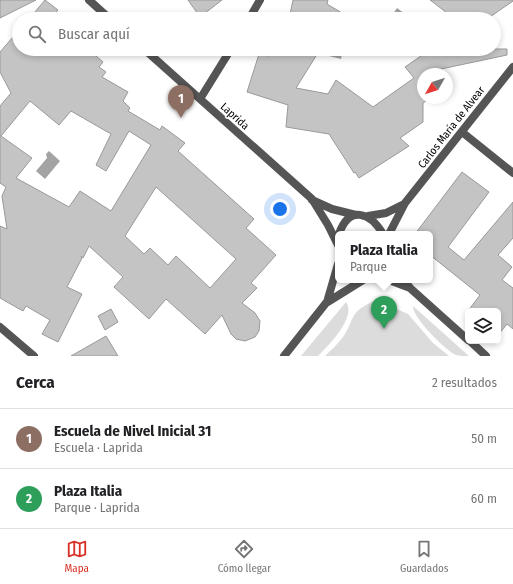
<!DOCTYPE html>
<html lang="es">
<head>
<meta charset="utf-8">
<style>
  body { margin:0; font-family:"Fira Sans Condensed",sans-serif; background:#f6f6f6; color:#202124 }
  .controls { position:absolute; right:12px; bottom:12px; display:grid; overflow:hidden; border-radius:6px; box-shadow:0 2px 6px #0003 }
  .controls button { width:36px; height:36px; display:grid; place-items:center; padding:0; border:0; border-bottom:1px solid #e0e0e0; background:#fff; color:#202124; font:20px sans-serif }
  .compass { position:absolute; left:417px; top:68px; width:36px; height:36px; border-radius:50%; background:#fff; box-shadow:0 2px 6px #0003; rotate:231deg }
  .you { position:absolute; left:280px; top:209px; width:14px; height:14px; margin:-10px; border:3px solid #fff; border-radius:50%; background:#1a73e8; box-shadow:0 0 0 6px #1a73e833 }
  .badge { display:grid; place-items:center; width:26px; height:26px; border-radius:50%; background:#d93025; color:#fff; font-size:13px; font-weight:700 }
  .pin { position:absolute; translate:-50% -33px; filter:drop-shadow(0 1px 2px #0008) }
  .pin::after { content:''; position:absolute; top:21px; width:14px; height:12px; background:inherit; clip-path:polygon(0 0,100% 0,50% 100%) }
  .popup { position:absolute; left:335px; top:231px; width:98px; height:52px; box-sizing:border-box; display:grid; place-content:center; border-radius:6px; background:#fff; filter:drop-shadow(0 1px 3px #0005); font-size:13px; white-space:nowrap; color:#757577 }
  .popup b { font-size:15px; color:#202124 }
  .popup::after { content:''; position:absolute; left:50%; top:100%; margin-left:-8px; border:8px solid transparent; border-top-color:#fff }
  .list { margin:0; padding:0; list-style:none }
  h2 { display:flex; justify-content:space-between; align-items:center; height:52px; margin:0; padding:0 16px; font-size:17px }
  h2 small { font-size:13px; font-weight:400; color:#757577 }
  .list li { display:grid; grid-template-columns:26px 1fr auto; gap:12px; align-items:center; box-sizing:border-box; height:60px; padding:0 16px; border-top:1px solid #e0e0e0 }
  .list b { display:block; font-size:15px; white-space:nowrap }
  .list p { margin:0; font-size:13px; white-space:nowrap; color:#757577 }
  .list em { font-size:13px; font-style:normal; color:#757577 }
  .icon { flex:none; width:22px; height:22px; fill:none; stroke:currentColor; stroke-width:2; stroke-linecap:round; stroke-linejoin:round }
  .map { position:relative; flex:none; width:513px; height:356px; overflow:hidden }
  .search { position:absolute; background:#fff; box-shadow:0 2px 6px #0003; left:12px; right:12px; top:12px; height:44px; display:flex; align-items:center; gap:10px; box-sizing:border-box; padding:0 14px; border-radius:22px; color:#757577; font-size:15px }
  .sheet { height:172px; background:#fff }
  nav { display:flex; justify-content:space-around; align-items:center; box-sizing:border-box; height:56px; border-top:1px solid #e0e0e0; background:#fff; font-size:11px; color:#757577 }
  nav a { display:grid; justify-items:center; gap:2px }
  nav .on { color:#d93025 }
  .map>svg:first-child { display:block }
  .green { fill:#dcdcdc }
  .water { fill:#a3a3a3 }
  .building { fill:#c4c4c4; stroke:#999; fill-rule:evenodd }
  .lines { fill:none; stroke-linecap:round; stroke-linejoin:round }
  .minor { stroke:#555; stroke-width:8 }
  .labels { text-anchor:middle; stroke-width:3; stroke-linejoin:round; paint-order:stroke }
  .street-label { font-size:11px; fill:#000; stroke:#fff }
</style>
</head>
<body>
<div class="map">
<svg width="513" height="356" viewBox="0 0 513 356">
  <rect width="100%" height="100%" fill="#fff"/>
  <path class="green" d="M346,302C357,317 328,346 318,356H301Z
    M372,302H381L408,314L433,343L449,356H325C331,350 338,344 343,337C355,320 348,313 372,302Z
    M413,306L469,356C465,356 459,356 456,355C445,350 412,317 413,306Z"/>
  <path class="water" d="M397,8L409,17L411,15L414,18L394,19L391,17Z
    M327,49H343L341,59L325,55Z
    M49,151L60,161L45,179L36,171L47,158L46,154Z"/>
  <path class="building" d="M0,0H36L0,18Z
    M45,0L58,10L50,19H29Z
    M188,0H222L200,17Z
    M293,0H328L327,4L352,19H289Z
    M430,0H513V1L487,19H455Z
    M19,30V49H88L103,62L99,67L106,72L102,77L128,92L123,101L130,108L128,111L160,130L162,126L185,143L178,151L254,219L246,228L276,255L251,283L257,288L242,303L255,313L260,321L259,331L255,337L245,341L236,339L231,334L222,315L205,334L166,299L149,319L114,287L123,277L89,246L83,258L81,256L82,258L67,287L82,294L58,342L42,334L50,320L26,306L23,311L0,298V226L7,229L2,196L6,187L0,183V106L11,93L0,72V52ZM30,101L59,125L71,111L111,134L96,165L106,171L129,131L151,145L111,211L80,191L69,207L16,178L32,158L1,136ZM156,187L236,259L210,288L176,256L168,265L150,248L144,254L125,236Z
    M284,49H306L316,56L296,88L328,94L336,80L373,107L414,78L405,67L431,49H507V55L441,69L444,74H423V98H430L423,103V122L400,138L409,146L359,178L355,172L354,173L329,134L286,127L288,105L247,92L259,54L269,56L270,53L280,55Z
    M462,172L489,192L448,247L464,260L513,202V238L498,255L512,267L502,280L513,288V329L507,324L498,335V311H468L480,295L430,255V234H415Z
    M111,309L118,322L105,330L98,316Z
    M106,336L118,356H71Z"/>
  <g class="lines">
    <path class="minor" d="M89,0L110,19
      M249,19L260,0
      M144,49L312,199L328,225L338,245
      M200,99L231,49
      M462,132L513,173
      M312,200L332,209L356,215
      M368,216L386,213L404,204
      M339,234C349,205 370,212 383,234
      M389,234L405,203L513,67
      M389,280L410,288
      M404,280L410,288L468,340
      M327,302L338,264
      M0,327L34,356
      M470,341L486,356
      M284,356L326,303L363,280"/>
  </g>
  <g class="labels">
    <g class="street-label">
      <text transform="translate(235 116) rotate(42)" y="4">Laprida</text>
      <text transform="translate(451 127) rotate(-52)" y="4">Carlos María de Alvear</text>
    </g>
  </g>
</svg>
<div class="controls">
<button><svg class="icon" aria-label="layers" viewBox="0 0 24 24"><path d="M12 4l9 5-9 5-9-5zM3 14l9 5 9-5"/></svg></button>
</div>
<svg class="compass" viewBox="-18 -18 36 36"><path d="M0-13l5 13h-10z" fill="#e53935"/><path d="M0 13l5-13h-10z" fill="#757577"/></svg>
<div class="you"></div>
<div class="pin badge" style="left:181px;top:118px;background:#8d6e63">1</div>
<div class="pin badge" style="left:384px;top:329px;background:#2e9e5b">2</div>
<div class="popup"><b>Plaza Italia</b>Parque</div>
<div class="search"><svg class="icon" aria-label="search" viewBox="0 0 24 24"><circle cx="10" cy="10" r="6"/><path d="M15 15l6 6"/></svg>Buscar aquí</div>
</div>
<section class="sheet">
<h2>Cerca<small>2 resultados</small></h2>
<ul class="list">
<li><span class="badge" style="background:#8d6e63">1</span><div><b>Escuela de Nivel Inicial 31</b><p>Escuela · Laprida</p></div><em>50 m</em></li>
<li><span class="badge" style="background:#2e9e5b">2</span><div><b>Plaza Italia</b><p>Parque · Laprida</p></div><em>60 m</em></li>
</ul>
</section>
<nav>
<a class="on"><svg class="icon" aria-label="map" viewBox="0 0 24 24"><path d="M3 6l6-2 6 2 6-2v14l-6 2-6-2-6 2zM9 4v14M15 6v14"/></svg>Mapa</a>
<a><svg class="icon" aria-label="directions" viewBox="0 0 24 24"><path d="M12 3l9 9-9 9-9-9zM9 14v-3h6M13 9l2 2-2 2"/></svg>Cómo llegar</a>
<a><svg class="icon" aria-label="saved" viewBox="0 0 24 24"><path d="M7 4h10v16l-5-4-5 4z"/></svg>Guardados</a>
</nav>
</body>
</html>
